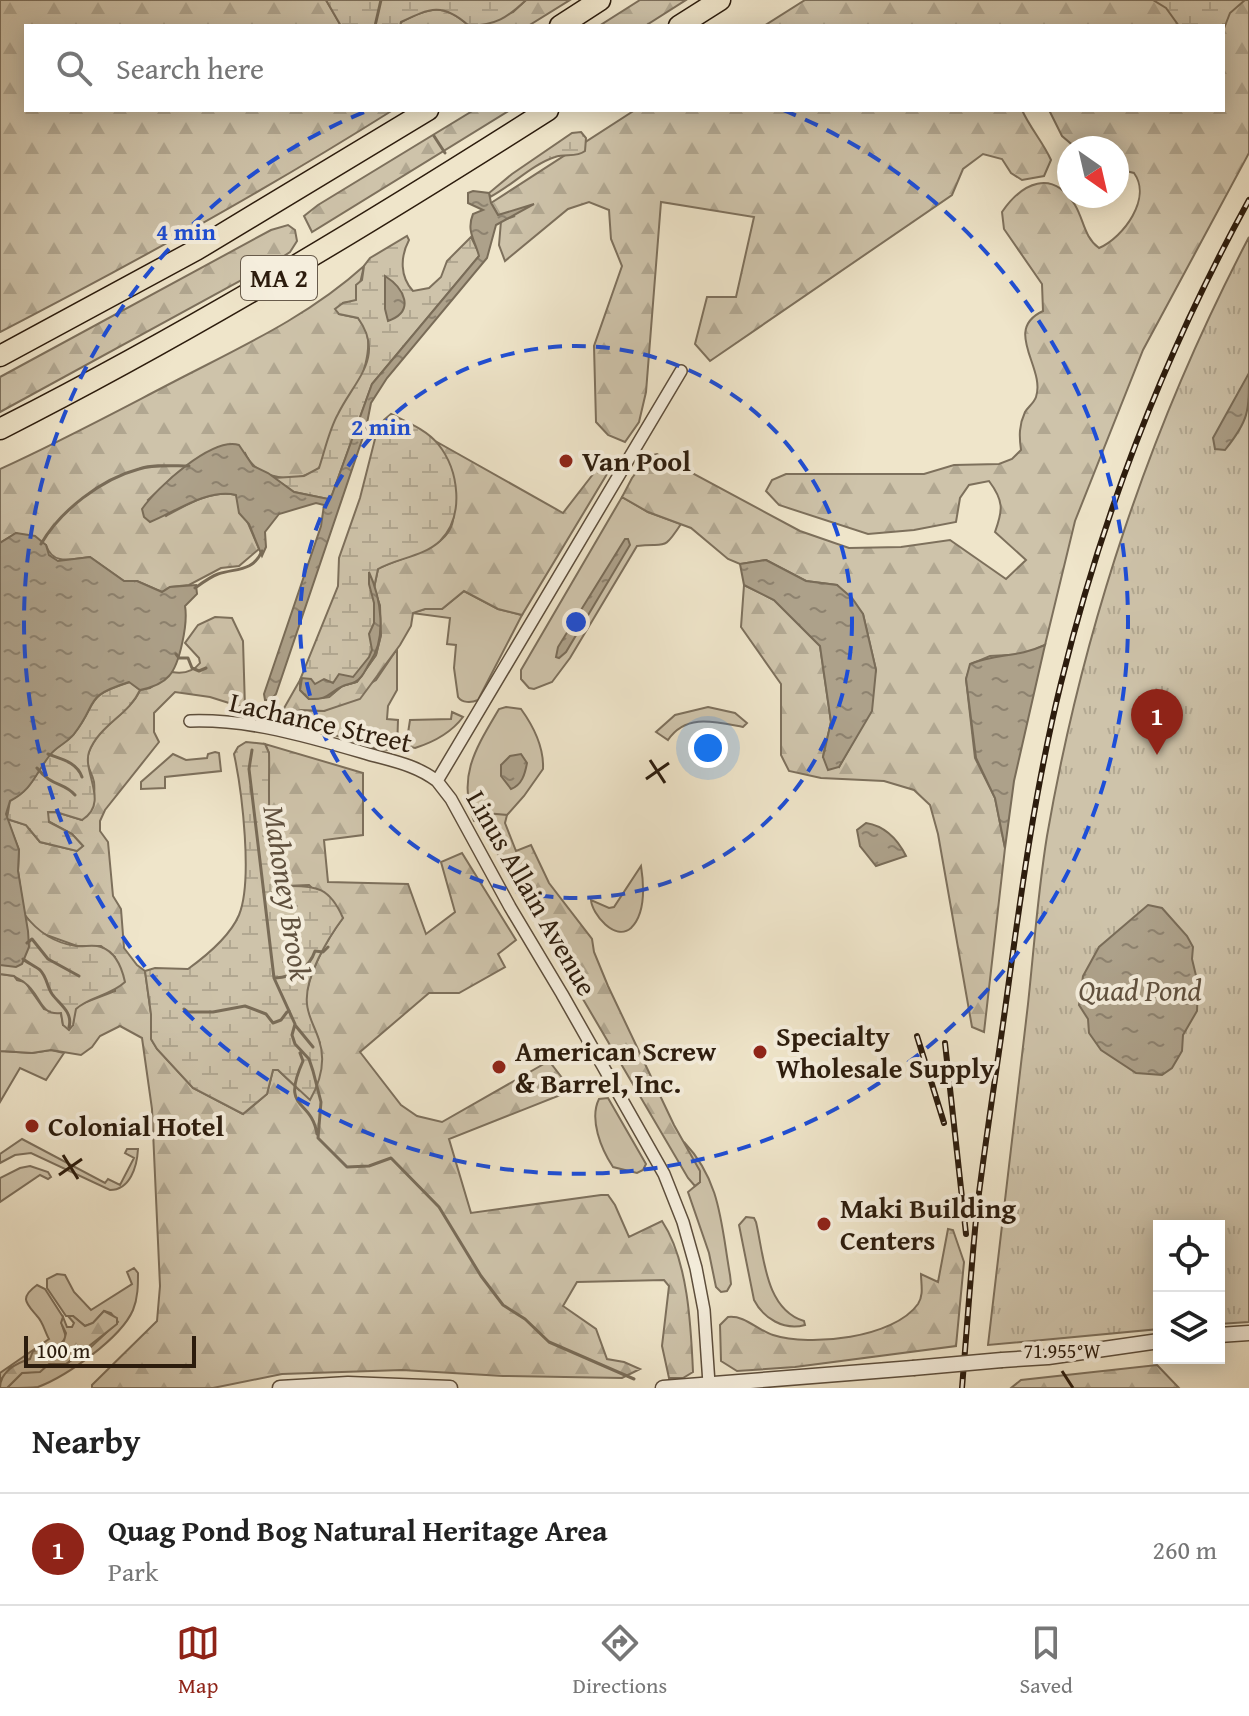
<!DOCTYPE html>
<html lang="en">
<head>
<meta charset="utf-8">
<style>
  body { margin:0; font-family:"Gentium Book Plus",serif; background:#f6f6f6; color:#222 }
  .controls { position:absolute; right:24px; bottom:24px; display:grid; overflow:hidden; border-radius:0px; box-shadow:0 4px 20px #0003 }
  .controls button { width:72px; height:72px; display:grid; place-items:center; padding:0; border:0; border-bottom:2px solid #e0e0e0; background:#fff; color:#222; font:40px sans-serif }
  .compass { position:absolute; left:1057px; top:136px; width:72px; height:72px; border-radius:50%; background:#fff; box-shadow:0 4px 20px #0003; rotate:146deg }
  .scale { position:absolute; left:24px; bottom:20px; width:172px; box-sizing:border-box; padding-left:8px; border:4px solid #2c1c0d; border-top:0; font-size:22px; line-height:28px; white-space:nowrap; color:#2c1c0d; -webkit-text-stroke:6px #f5eedd; paint-order:stroke }
  .you { position:absolute; left:708px; top:748px; width:28px; height:28px; margin:-20px; border:6px solid #fff; border-radius:50%; background:#1a73e8; box-shadow:0 0 0 12px #1a73e833 }
  .badge { display:grid; place-items:center; width:52px; height:52px; border-radius:50%; background:#8f2418; color:#fff; font-size:26px; font-weight:700 }
  .pin { position:absolute; translate:-50% -66px; filter:drop-shadow(0 2px 4px #0008) }
  .pin::after { content:''; position:absolute; top:42px; width:28px; height:24px; background:inherit; clip-path:polygon(0 0,100% 0,50% 100%) }
  .list { margin:0; padding:0; list-style:none }
  h2 { display:flex; justify-content:space-between; align-items:center; height:104px; margin:0; padding:0 32px; font-size:34px }
  h2 small { font-size:26px; font-weight:400; color:#767676 }
  .list li { display:grid; grid-template-columns:52px 1fr auto; gap:24px; align-items:center; box-sizing:border-box; height:112px; padding:0 32px; border-top:2px solid #e0e0e0 }
  .list b { display:block; font-size:30px; white-space:nowrap }
  .list p { margin:0; font-size:26px; white-space:nowrap; color:#767676 }
  .list em { font-size:26px; font-style:normal; color:#767676 }
  .icon { flex:none; width:44px; height:44px; fill:none; stroke:currentColor; stroke-width:2; stroke-linecap:round; stroke-linejoin:round }
  .map { position:relative; flex:none; width:1249px; height:1388px; overflow:hidden }
  .search { position:absolute; background:#fff; box-shadow:0 4px 20px #0003; left:24px; right:24px; top:24px; height:88px; display:flex; align-items:center; gap:20px; box-sizing:border-box; padding:0 28px; border-radius:0px; color:#767676; font-size:30px }
  .sheet { height:216px; background:#fff }
  nav { display:flex; justify-content:space-around; align-items:center; box-sizing:border-box; height:112px; border-top:2px solid #e0e0e0; background:#fff; font-size:22px; color:#767676 }
  nav a { display:grid; justify-items:center; gap:4px }
  nav .on { color:#8f2418 }
  .map>svg:first-child { display:block }
  .green { fill:#cec3aa; stroke:#7d705c; stroke-width:2 }
  .forest { fill:url(#forest-firs); stroke:#7d705c; stroke-width:2 }
  .wetland { fill:url(#wetland-marsh); stroke:#7d705c; stroke-width:2 }
  .park { fill:url(#park-tufts); stroke:#7d705c; stroke-width:2 }
  .water { fill:url(#water-ripples); stroke:#796c58; stroke-width:2 }
  .lines { fill:none; stroke-linecap:round; stroke-linejoin:round }
  .stream { stroke:#796c58; stroke-width:3 }
  .minor-casing { stroke:#5d4e3c; stroke-width:14 }
  .tertiary-casing { stroke:#5d4e3c; stroke-width:17 }
  .motorway-casing { stroke:#2c1c0d; stroke-width:23 }
  .minor { stroke:#f5eedd; stroke-width:11 }
  .tertiary { stroke:#f5eedd; stroke-width:14 }
  .motorway { stroke:#efe5ca; stroke-width:20 }
  .rail-casing { stroke:#2c1c0d; stroke-width:6 }
  .rail { stroke:#f5eedd; stroke-width:3; stroke-dasharray:9; stroke-linecap:butt }
  .tertiary-bridge-casing { stroke:#5d4e3c; stroke-width:17; stroke-linecap:butt }
  .tertiary-bridge { stroke:#f5eedd; stroke-width:14 }
  .ticks { fill:none; stroke:#2c1c0d; stroke-width:3 }
  .ring { fill:none; stroke:#1d4ed8; stroke-width:4; stroke-dasharray:14 10 }
  .poi-dot { fill:#8f2418; stroke:#f5eedd; stroke-width:3 }
  .labels { text-anchor:middle; stroke-width:8; stroke-linejoin:round; paint-order:stroke }
  .shield { fill:#f5eedd; stroke:#685b4b; stroke-width:2 }
  .shield-label { font-size:26px; font-weight:bold; fill:#2c1c0d }
  .poi-label { font-size:28px; font-weight:bold; fill:#2c1c0d; stroke:#f5eedd; text-anchor:start }
  .street-label { font-size:28px; fill:#2c1c0d; stroke:#f5eedd }
  .water-label { font-size:30px; font-style:italic; fill:#60513f; stroke:#f5eedd }
  .ticks-label { font-size:20px; text-anchor:middle; fill:#2c1c0d; stroke:#f5eedd; stroke-width:8; stroke-linejoin:round; paint-order:stroke }
  .centre { fill:#1d4ed8; stroke:#f5eedd; stroke-width:4 }
  .ring-label { font-size:24px; text-anchor:middle; font-weight:bold; fill:#1d4ed8; stroke:#f5eedd; stroke-width:8; stroke-linejoin:round; paint-order:stroke }
</style>
</head>
<body>
<div class="map">
<svg width="1249" height="1388" viewBox="0 0 1249 1388">
  <defs>
    <pattern id="forest-firs" width="22" height="20" patternUnits="userSpaceOnUse" patternTransform="scale(2)"><rect width="22" height="20" fill="#cec3aa"/><path d="M5 1l3.5 6h-7zM16 11l3.5 6h-7z" fill="#b1a791"/></pattern>
    <pattern id="wetland-marsh" width="20" height="14" patternUnits="userSpaceOnUse" patternTransform="scale(2)"><rect width="20" height="14" fill="#cec3aa"/><path d="M1 5h8M5 5V1M11 12h8M15 12V8" fill="none" stroke="#b1a791"/></pattern>
    <pattern id="park-tufts" width="24" height="20" patternUnits="userSpaceOnUse" patternTransform="scale(2)"><rect width="24" height="20" fill="#cec3aa"/><path d="M3 7l-1-3M5 7V3M7 7l1-3M15 17l-1-3M17 17v-4M19 17l1-3" fill="none" stroke="#b1a791"/></pattern>
    <pattern id="water-ripples" width="26" height="14" patternUnits="userSpaceOnUse" patternTransform="scale(2)"><rect width="26" height="14" fill="#ada18a"/><path d="M2 4q2-2 4 0t4 0M15 11q2-2 4 0t4 0" fill="none" stroke="#8d826f"/></pattern>
  </defs>
  <rect width="100%" height="100%" fill="#efe5ca"/>
  <filter id="stains"><feTurbulence type="fractalNoise" baseFrequency=".0025" numOctaves="4"/><feColorMatrix values="0 0 0 0 .2 0 0 0 0 .09 0 0 0 0 .02 0 0 0 .5 -.17"/></filter>
  <radialGradient id="worn" r=".72"><stop offset=".6" stop-color="#630" stop-opacity="0"/><stop offset="1" stop-color="#630" stop-opacity=".3"/></radialGradient>
  <path class="green" d="M622,497L648,512L681,524C662,553 666,542 637,546L570,658L552,682L534,689L529,688L521,679V670Z
    M464,591L498,609L522,615L478,700C471,703 462,703 458,697L454,668L456,645L447,644L450,618L412,613L425,609H442Z
    M397,649V690L388,706L387,719L398,720L397,751L374,748L279,717L301,710L324,711L376,680Z
    M506,707L521,709C534,727 544,747 543,769L524,796L507,815L479,816V822L474,821C457,776 476,748 499,709Z
    M708,707L735,713L747,723L743,727C716,722 686,713 668,740L656,732L675,715Z
    M452,712L463,717C451,733 434,742 415,748L411,747L408,733L410,720L451,719Z
    M215,752L219,753L221,771L165,777V788L141,789V782L173,754L186,760L207,758L208,754Z
    M641,866C644,885 646,913 631,928C615,942 592,914 591,900L609,908L614,907Z
    M51,1050L64,1053L46,1080L20,1068L0,1102V1051L32,1053Z
    M608,1098L646,1164L643,1170L637,1173L613,1167C601,1149 589,1119 599,1099Z
    M22,1139L105,1183L108,1179L120,1185L134,1158L125,1153L127,1149H138C137,1167 130,1190 110,1190L31,1153L15,1155L0,1163V1154Z
    M684,1142C721,1181 721,1224 730,1275L731,1284L727,1291L721,1292L716,1287L709,1253L688,1192L700,1182Z
    M30,1166L48,1172L51,1177L48,1179L40,1175L0,1202V1178L20,1168Z
    M746,1217L754,1218L756,1222C764,1256 765,1309 804,1321L805,1325C784,1331 763,1318 754,1300L739,1225Z
    M134,1268L138,1273C138,1285 138,1298 133,1310C121,1338 67,1376 38,1387C30,1388 17,1388 7,1388L22,1373L40,1371L49,1364H66L91,1347L118,1322L111,1313L104,1311L93,1323L85,1326L73,1316H66L47,1288V1279L57,1274L65,1275L74,1292L91,1310L132,1284L127,1272Z
    M37,1285L45,1289L63,1317L62,1325L66,1337L60,1345L40,1348L30,1359L10,1368L0,1381V1373L49,1339C45,1332 43,1322 37,1316C26,1303 19,1298 37,1285Z"/>
  <path class="forest" d="M0,0H326L341,26H26V110H393C266,190 134,263 0,332Z
    M526,0H570L528,26H400L401,22C430,8 443,2 469,26L513,12Z
    M640,0H686L645,26H599Z
    M805,0H1249V153L1143,350L1075,521L1045,645L1025,654L990,656L971,664L966,679L975,758L995,798L1005,848L984,1032L972,1027L938,834L930,805L914,790L884,781L821,778L789,771L781,755V684L741,627L744,585L774,600L820,646L831,722L823,757L839,767L857,735L876,670L863,614L837,585L806,581L766,560L740,564L728,559L691,528L648,512L622,497L632,478L649,456L657,454L800,531L849,548L901,547L950,540L1006,579L1026,560L995,532C1003,510 1004,501 989,481L969,485L960,498L956,522L914,530L868,534L779,505L766,491L772,480L786,474H924L954,465L999,464L1012,459L1021,450C1019,436 1019,425 1025,412C1028,407 1034,403 1036,397C1046,368 1002,330 1043,311L1042,284L1004,229L1002,212C1022,183 1052,168 1075,205C1084,220 1084,237 1099,248C1124,237 1152,198 1134,173L1117,169V148H1076L1062,136L1049,110H1223V26H764Z
    M474,110H510L312,232L304,216L318,205Z
    M635,110H1022C1030,128 1043,142 1051,160L1044,176L1022,180L1011,173L1002,159L983,154L963,169L952,195L710,361L695,344L707,297H736L754,217L661,202L646,392L639,422L625,442L608,435L596,422L594,346L622,266L611,239L609,210L589,202L568,209L505,261L499,245L501,221L515,216L498,215L491,203Z
    M288,225L295,230L297,241L290,252L278,260L0,412V377L271,230Z
    M364,266L356,301L343,303L339,314L358,318C363,325 368,332 368,340C371,375 335,435 319,468C298,485 256,480 245,453L181,470L148,500L166,516C186,505 213,489 236,495L259,549L239,566L221,568L189,585L170,587L162,592L137,581H124L90,557C71,559 53,566 46,545L16,533L0,543V469C62,441 121,409 181,378C245,345 310,315 364,266Z
    M437,442L563,513L597,469L604,467L607,474L522,615L498,609L464,591L442,609H425L413,613L411,626L400,645L360,699L324,711L301,710L279,717L300,680V690L309,699L329,697L342,686L357,682L376,655L381,635L380,606L374,588L378,569C400,556 448,551 453,520C454,512 452,502 452,494C451,468 451,465 437,442Z
    M215,617L232,618L243,641L245,708L210,697L175,692L154,713V732L159,742L105,810L100,821V831L108,842L113,896L121,909L124,948L137,965L145,971L151,1014V1039L157,1049L193,1088L243,1114L267,1094L273,1070H278L299,1090L320,1043C315,1030 306,1014 306,1000C307,974 328,938 343,918L309,885L285,886C263,849 270,795 269,753L265,744L363,773V835L324,840L328,882L408,884L426,934L455,912L441,862L462,853L516,940L498,954L505,967L459,993H429L360,1052L401,1105L417,1116L442,1122L549,1061L566,1083L563,1094L449,1139L471,1213L601,1195H608L615,1205L629,1237L662,1221C688,1260 691,1326 693,1372L683,1378H669L662,1346L669,1286L664,1280L577,1282L563,1306L596,1329L607,1359L624,1362L640,1369L622,1378L503,1376L402,1370L282,1374L213,1388H92V1385L157,1321L160,1286L152,1109L142,1038L120,1026L100,1036L92,1047L81,1055L51,1050L32,1053L0,1051V974L14,976L17,980L25,982L44,1009L61,1013L63,1025H73L75,1009L81,1004L115,991V957L101,946H77L38,932L24,914L18,871L19,850L7,819L26,825L40,842L77,851L83,846L72,834L48,821V812H56L82,820L93,807C94,799 95,790 94,782C92,771 84,765 89,752C98,725 129,715 140,690L150,688L172,672C184,674 193,672 200,663L199,658L185,643L198,625Z
    M485,813L507,815L505,823L516,851L531,845L549,883L592,939L594,952L608,986L674,1125L700,1171V1182L695,1186L688,1178L479,822L478,816Z
    M948,1229L953,1230L964,1262L956,1346L795,1367L737,1371L721,1361L720,1325L728,1317C745,1315 757,1330 773,1335C810,1347 894,1338 918,1304C924,1295 921,1284 921,1274L938,1282Z
    M104,1311L117,1318V1324L66,1364H49L40,1372L22,1373L7,1388H0C0,1372 16,1363 30,1359L33,1351L57,1346L64,1341L66,1333L61,1323L63,1317L67,1327H72L74,1323L68,1316H73L85,1326L93,1323Z
    M1157,1365L1179,1388H1011L1021,1380Z"/>
  <path class="wetland" d="M326,0H526C507,18 496,25 469,26C443,2 430,8 401,22L400,26H341Z
    M1153,0H1245L1230,13L1223,31V26H1179L1166,8Z
    M581,132L586,138L585,151C576,158 565,153 555,157C531,165 513,185 490,197L489,193L512,174L572,133Z
    M407,236L409,240C400,257 400,277 413,291L429,288L441,277L447,261L471,237L480,255L372,384L332,495L328,499L294,492L274,478L304,476L319,468C325,450 329,430 338,414C354,381 386,357 358,318L339,314L335,309L343,303L356,300V285L362,280L364,266L370,258Z
    M391,414C407,422 427,430 438,444C459,470 465,516 440,541C423,557 397,558 378,569L374,588L380,606L378,620L381,635L376,655L357,682L342,686L329,697L309,699L300,690V680L338,586L339,558L360,498L376,435L384,420Z
    M130,682L140,690C129,715 99,725 89,752C82,772 110,803 82,820L56,812H48L49,822L72,834L83,846L77,851L40,842L26,825L7,819L10,800C32,790 36,772 50,754C56,747 67,742 74,734C100,701 82,697 130,682Z
    M246,742L265,744L269,753C270,793 264,852 285,886C317,885 330,888 343,918C328,938 304,978 307,1004C308,1017 315,1027 319,1040C326,1060 320,1082 310,1100L278,1070H273L267,1094L243,1114L193,1088L157,1049L151,1039V1014L145,971L155,968L188,969C206,956 230,936 239,915C253,881 242,791 234,754L238,747Z
    M24,914C37,931 53,943 76,946C84,947 94,944 101,947C116,952 122,968 125,982C110,996 90,996 76,1009L73,1025L69,1030L63,1025L61,1013C39,1016 41,994 25,983C22,980 17,979 14,976L0,974V937Z"/>
  <path class="park" d="M1249,237V1322L1219,1324V1226H1159V1329L988,1345C1001,1231 1014,1117 1028,1004C1034,948 1038,891 1047,836C1083,628 1151,424 1249,237Z"/>
  <path class="water" d="M473,191L489,193L491,203L498,215L534,204L496,225L487,258L387,378L371,403L366,428L276,694L271,700H265L264,694L321,526L324,505L316,503L279,514L265,532L266,547L262,556L249,524L239,513L236,495C208,488 175,512 150,522L144,517L142,509C157,487 212,437 239,445L253,466L268,473L294,492L328,499L332,495L372,384L479,256C475,240 466,231 473,214L483,210L468,203V193Z
    M385,276C404,288 416,311 388,321L385,309Z
    M1249,373C1249,412 1249,420 1225,450L1215,449L1213,438Z
    M16,533L35,536L46,545L49,555L58,561L90,557L124,581H137L162,592L170,587L196,585L197,594L185,606C188,623 180,664 169,676C162,684 150,688 140,690L129,682C82,697 99,702 74,734C67,743 56,747 50,755C35,774 33,789 10,801L6,814L19,850L18,871L28,931L29,947L22,964L16,967L0,965V543Z
    M625,539H628L630,545L566,652L559,658L556,657L558,647Z
    M766,560L806,581L837,585L852,598L863,614L876,670L872,711L839,767L828,770L823,757L831,722L820,646L774,600L744,585L740,564Z
    M369,572C381,598 387,638 370,662C365,670 363,678 355,682C351,684 347,684 343,686C327,693 330,700 309,699L300,690L302,678L311,679L315,684L324,679L333,683L339,674L353,677L369,657L372,650L369,634L374,623V603L369,584Z
    M1045,645L1014,781L1005,848L995,798L976,758L966,679L970,664C998,653 1016,658 1045,645Z
    M521,754L527,763C525,774 522,785 511,789L501,776V765L510,756Z
    M866,823C885,826 898,840 906,856L876,866L860,846L857,830Z
    M1148,905L1162,908L1187,936L1193,947L1192,959L1198,984L1197,1011L1183,1035L1182,1051L1172,1068L1162,1075L1136,1073L1101,1050L1089,1033L1088,1019L1079,1005L1083,976L1099,947Z"/>
  <g class="lines">
    <path class="stream" d="M375,26L381,0
      M434,136L445,153
      M41,544C60,511 101,479 139,469C154,464 173,466 189,466
      M195,588C202,583 210,577 218,574C236,568 253,572 262,551
      M176,654L179,658H188L192,668L199,671L206,668
      M252,750L249,769L274,978L295,1024L292,1035L295,1044L309,1059L313,1071L321,1102L318,1138L347,1167L369,1166L391,1158L439,1207L481,1276L503,1305L525,1319L549,1342L634,1379
      M48,754C61,759 77,762 82,777
      M37,768C52,787 64,782 75,795
      M27,943L32,939L48,959L79,976
      M23,959C28,963 35,966 40,970C47,977 47,987 52,994C60,1005 73,1012 69,1027
      M275,978C293,977 309,969 315,951L323,952L328,947
      M184,1009L188,1012H213L245,1006L266,1014L273,1023L281,1020L287,1012
      M295,1025L313,1047
      M300,1053L303,1061C280,1112 311,1097 317,1134"/>
    <defs>
      <path id="minor" d="M681,371L437,781L451,799L510,907L562,994L664,1174L683,1222L696,1268L704,1310L709,1384
        M190,721C251,719 310,737 368,754C393,761 416,765 437,781"/>
      <path id="tertiary" d="M1219,1335L1249,1333
        M1002,1360L1048,1357L1159,1341
        M280,1388L348,1384L450,1388
        M663,1388L913,1368"/>
      <path id="motorway" d="M560,26L600,0
        M679,26L720,0
        M0,356L196,250L428,110
        M0,429C189,333 369,224 548,110"/>
    </defs>
    <use href="#minor" class="minor-casing"/>
    <use href="#tertiary" class="tertiary-casing"/>
    <use href="#motorway" class="motorway-casing"/>
    <use href="#minor" class="minor"/>
    <use href="#tertiary" class="tertiary"/>
    <use href="#motorway" class="motorway"/>
    <defs>
      <path id="rail" d="M917,1036L944,1123
        M945,1043L966,1234
        M962,1388C967,1328 971,1268 977,1209C986,1135 998,1062 1008,988C1022,886 1036,784 1061,683C1102,515 1166,351 1249,200"/>
    </defs>
    <use href="#rail" class="rail-casing"/>
    <use href="#rail" class="rail"/>
    <defs>
      <path id="tertiary-bridge" d="M913,1368L1002,1360"/>
    </defs>
    <use href="#tertiary-bridge" class="tertiary-bridge-casing"/>
    <use href="#tertiary-bridge" class="tertiary-bridge"/>
  </g>
  <path class="ticks" d="M650,760L665,783M646,779L669,763M63,1155L78,1179M59,1175L82,1159M1062,1371L1073,1388"/>
  <g class="ring">
    <circle cx="576" cy="622" r="276"/>
    <path d="M783 110A552 552 0 1 1 369 110"/>
  </g>
  <g class="poi-dot">
    <circle cx="566" cy="461" r="8"/>
    <circle cx="760" cy="1052" r="8"/>
    <circle cx="499" cy="1067" r="8"/>
    <circle cx="32" cy="1126" r="8"/>
    <circle cx="824" cy="1224" r="8"/>
  </g>
  <g class="labels">
    <rect class="shield" x="241" y="256" width="76" height="44" rx="6"/>
    <g class="shield-label">
      <text x="279" y="287">MA 2</text>
    </g>
    <g class="poi-label">
      <text x="582" y="471">Van Pool</text>
      <text x="776" y="1046">Specialty<tspan x="776" dy="32">Wholesale Supply</tspan></text>
      <text x="515" y="1061">American Screw<tspan x="515" dy="32">&amp; Barrel, Inc.</tspan></text>
      <text x="48" y="1136">Colonial Hotel</text>
      <text x="840" y="1218">Maki Building<tspan x="840" dy="32">Centers</tspan></text>
    </g>
    <g class="street-label">
      <text transform="translate(321 722) rotate(13)" y="10">Lachance Street</text>
      <text transform="translate(532 893) rotate(60)" y="10">Linus Allain Avenue</text>
    </g>
    <g class="water-label">
      <text transform="translate(287 893) rotate(81)" y="10">Mahoney Brook</text>
      <text x="1140" y="1001">Quad Pond</text>
    </g>
  </g>
  <g class="ticks-label">
    <text x="1062" y="1358">71.955°W</text>
  </g>
  <circle cx="576" cy="622" r="12" class="centre"/>
  <g class="ring-label">
    <text x="186" y="240">4 min</text>
    <text x="381" y="435">2 min</text>
  </g>
  <rect width="100%" height="100%" filter="url(#stains)"/>
  <rect width="100%" height="100%" fill="url(#worn)"/>
</svg>
<div class="controls">
<button><svg class="icon" aria-label="locate" viewBox="0 0 24 24"><circle cx="12" cy="12" r="6"/><path d="M12 2v4M12 18v4M2 12h4M18 12h4"/></svg></button>
<button><svg class="icon" aria-label="layers" viewBox="0 0 24 24"><path d="M12 4l9 5-9 5-9-5zM3 14l9 5 9-5"/></svg></button>
</div>
<svg class="compass" viewBox="-18 -18 36 36"><path d="M0-13l5 13h-10z" fill="#e53935"/><path d="M0 13l5-13h-10z" fill="#767676"/></svg>
<div class="scale">100 m</div>
<div class="you"></div>
<div class="pin badge" style="left:1157px;top:755px">1</div>
<div class="search"><svg class="icon" aria-label="search" viewBox="0 0 24 24"><circle cx="10" cy="10" r="6"/><path d="M15 15l6 6"/></svg>Search here</div>
</div>
<section class="sheet">
<h2>Nearby<small></small></h2>
<ul class="list">
<li><span class="badge">1</span><div><b>Quag Pond Bog Natural Heritage Area</b><p>Park</p></div><em>260 m</em></li>
</ul>
</section>
<nav>
<a class="on"><svg class="icon" aria-label="map" viewBox="0 0 24 24"><path d="M3 6l6-2 6 2 6-2v14l-6 2-6-2-6 2zM9 4v14M15 6v14"/></svg>Map</a>
<a><svg class="icon" aria-label="directions" viewBox="0 0 24 24"><path d="M12 3l9 9-9 9-9-9zM9 14v-3h6M13 9l2 2-2 2"/></svg>Directions</a>
<a><svg class="icon" aria-label="saved" viewBox="0 0 24 24"><path d="M7 4h10v16l-5-4-5 4z"/></svg>Saved</a>
</nav>
</body>
</html>
